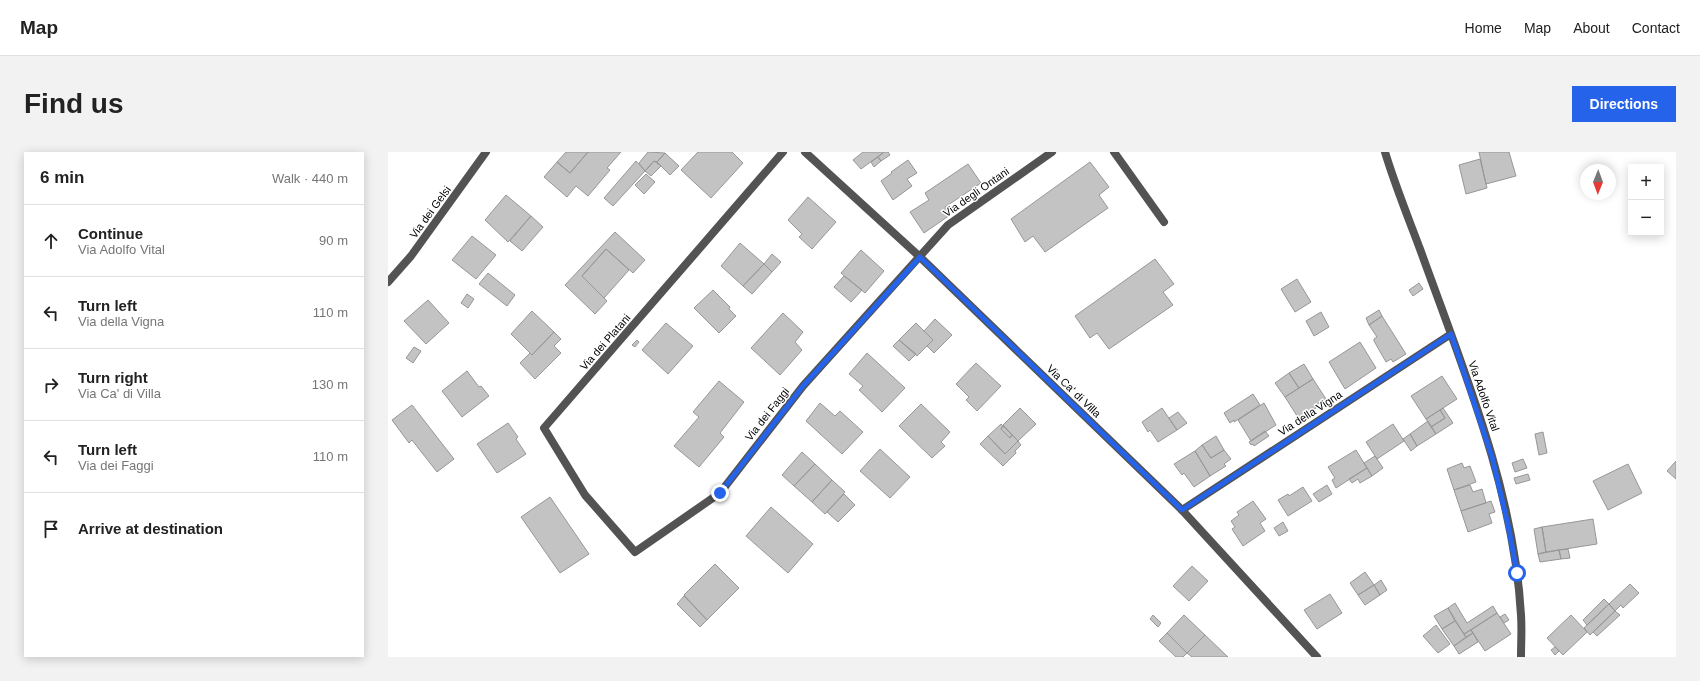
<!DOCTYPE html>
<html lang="en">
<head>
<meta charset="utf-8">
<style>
  body { margin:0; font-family:Helvetica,sans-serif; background:#f2f2f2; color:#222 }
  .controls { position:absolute; right:12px; top:12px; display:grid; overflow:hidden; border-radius:0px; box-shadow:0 2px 10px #0003 }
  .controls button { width:36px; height:36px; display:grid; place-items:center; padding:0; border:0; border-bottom:1px solid #e0e0e0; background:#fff; color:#222; font:20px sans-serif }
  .compass { position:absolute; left:1192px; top:12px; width:36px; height:36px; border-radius:50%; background:#fff; box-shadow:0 2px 10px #0003; rotate:181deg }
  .stop { position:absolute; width:12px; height:12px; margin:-9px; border:3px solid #2563eb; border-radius:50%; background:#fff }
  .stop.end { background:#2563eb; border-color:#fff; box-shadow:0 1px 4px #0008 }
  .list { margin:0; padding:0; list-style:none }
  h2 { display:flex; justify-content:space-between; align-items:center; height:52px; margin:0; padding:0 16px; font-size:17px }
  h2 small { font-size:13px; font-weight:400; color:#767676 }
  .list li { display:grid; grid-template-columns:26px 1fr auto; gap:12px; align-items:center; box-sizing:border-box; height:72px; padding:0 16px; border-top:1px solid #e0e0e0 }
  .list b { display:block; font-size:15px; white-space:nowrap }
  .list p { margin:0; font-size:13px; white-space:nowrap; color:#767676 }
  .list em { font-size:13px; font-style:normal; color:#767676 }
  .icon { flex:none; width:22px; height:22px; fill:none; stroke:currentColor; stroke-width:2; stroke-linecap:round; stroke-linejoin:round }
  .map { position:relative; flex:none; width:1288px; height:505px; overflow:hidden; border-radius:0px }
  header { display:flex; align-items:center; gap:24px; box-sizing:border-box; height:56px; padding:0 20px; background:#fff; border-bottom:1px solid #e0e0e0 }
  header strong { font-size:19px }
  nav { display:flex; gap:22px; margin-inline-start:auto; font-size:14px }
  .intro { display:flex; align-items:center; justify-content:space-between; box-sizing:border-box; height:96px; padding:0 24px }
  h1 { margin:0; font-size:28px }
  .button { padding:10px 18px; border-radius:0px; background:#2563eb; color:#fff; font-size:14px; font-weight:700 }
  main { display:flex; gap:24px; padding:0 24px }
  aside { flex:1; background:#fff; border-radius:0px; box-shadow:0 2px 10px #0003 }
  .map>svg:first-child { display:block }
  .building { fill:#c3c3c3; stroke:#979797 }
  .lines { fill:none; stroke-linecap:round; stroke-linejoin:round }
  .minor { stroke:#535353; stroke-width:8 }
  .tertiary { stroke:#535353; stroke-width:8 }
  .route { stroke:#2563eb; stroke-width:5 }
  .labels { text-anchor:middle; stroke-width:3; stroke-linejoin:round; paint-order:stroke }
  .street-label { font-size:11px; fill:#000; stroke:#fff }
</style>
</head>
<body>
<header>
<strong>Map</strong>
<nav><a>Home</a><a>Map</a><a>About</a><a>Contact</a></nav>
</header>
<div class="intro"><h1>Find us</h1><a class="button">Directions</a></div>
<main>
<aside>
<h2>6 min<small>Walk · 440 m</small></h2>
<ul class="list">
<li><svg class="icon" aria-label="ahead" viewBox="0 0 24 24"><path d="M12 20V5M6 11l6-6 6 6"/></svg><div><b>Continue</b><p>Via Adolfo Vital</p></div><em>90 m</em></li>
<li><svg class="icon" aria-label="left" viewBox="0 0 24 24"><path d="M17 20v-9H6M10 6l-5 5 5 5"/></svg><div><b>Turn left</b><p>Via della Vigna</p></div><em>110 m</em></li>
<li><svg class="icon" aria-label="right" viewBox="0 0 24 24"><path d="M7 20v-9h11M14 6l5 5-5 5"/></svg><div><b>Turn right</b><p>Via Ca' di Villa</p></div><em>130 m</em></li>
<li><svg class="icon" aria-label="left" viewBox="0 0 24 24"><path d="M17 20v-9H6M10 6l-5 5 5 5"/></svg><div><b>Turn left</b><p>Via dei Faggi</p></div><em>110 m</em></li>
<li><svg class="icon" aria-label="arrive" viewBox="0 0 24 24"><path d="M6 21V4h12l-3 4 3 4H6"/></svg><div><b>Arrive at destination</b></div></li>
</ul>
</aside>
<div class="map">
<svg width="1288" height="505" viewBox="0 0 1288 505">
  <rect width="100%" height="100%" fill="#fff"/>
  <path class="building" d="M178,0H200L182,21L169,10Z
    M200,0H233L219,16L222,18L200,44L188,34L179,45L156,25L169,10L182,21Z
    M260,0L277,1L269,10L266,9L257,19L251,11Z
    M310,0H344L355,11L323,46L293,18Z
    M475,0H496L473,17L465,8Z
    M496,0H500L502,3L493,9L490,5Z
    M1091,0H1121L1128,24L1098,32Z
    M277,1L291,14L282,23L269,10Z
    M490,5L493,9L486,15L483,10Z
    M1092,7L1099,36L1078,42L1071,13Z
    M520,8L529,21L519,27L524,34L505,48L493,29L504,21L503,20Z
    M248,9L257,19L225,54L216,46Z
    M266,9L273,14L263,24L257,19Z
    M702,10L721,35L711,43L720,56L657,100L645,84L637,90L623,67Z
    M580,12L593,31L557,55L562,63L536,81L522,60L541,48L537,41Z
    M258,22L267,30L256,42L247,33Z
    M118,43L143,64L120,90L97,68Z
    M420,45L448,70L424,97L411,85L414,82L400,68Z
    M143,64L155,75L134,99L122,89Z
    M227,80L257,108L245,121L218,97L194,124L219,149L207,162L177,133Z
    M84,84L108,103L88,127L64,108Z
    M352,91L376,112L355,134L333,114Z
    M218,97L241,118L216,146L194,124Z
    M473,98L496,119L477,141L453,121Z
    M384,102L393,110L384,120L376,112Z
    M767,107L786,132L775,140L785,153L721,197L709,181L702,186L687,164Z
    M376,112L384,120L364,142L355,134Z
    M100,121L127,143L119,154L91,132Z
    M456,124L474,138L463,150L446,135Z
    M909,127L923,150L907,160L893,137Z
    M1031,131L1035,137L1025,144L1021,138Z
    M325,138L342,155L341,157L348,164L331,181L306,156Z
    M79,142L86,147L80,156L73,151Z
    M40,148L61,171L38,192L16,169Z
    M991,158L994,164L981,173L978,166Z
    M144,159L166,180L144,203L123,182Z
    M933,160L941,175L926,184L918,169Z
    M395,161L415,180L407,190L414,198L392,223L363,196Z
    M994,164L1018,202L1005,210L1003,207L998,210L986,189V187L989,185L981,173Z
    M547,167L564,183L546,201L539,194L545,188L536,179Z
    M278,171L305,194L280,222L254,198Z
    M528,171L545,188L529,204L511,188Z
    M166,180L173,187L166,194L173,201L147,227L132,211L142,201L144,203Z
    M249,188L251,190L247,195L244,193Z
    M511,188L528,202L521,209L505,194Z
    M972,190L988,216L957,237L941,210Z
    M26,195L33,199L25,211L18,206Z
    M479,201L517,236L494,260L471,238L475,234L461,222Z
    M588,211L613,234L589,259L578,248L581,245L568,232Z
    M916,212L925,227L911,236L901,221Z
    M79,219L91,235L93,234L101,244L74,265L54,239Z
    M901,221L911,236L897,245L887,231Z
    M1054,224L1069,247L1038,267L1023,244Z
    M925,227L938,247L927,254L928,256L911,267L897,245Z
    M331,229L356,250L332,281L336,285L311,315L286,294L311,265L305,260Z
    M865,242L872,253L846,270V268L842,271L836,261Z
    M432,251L447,264L452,259L475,280L454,302L418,269Z
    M876,251L888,273L863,289L850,268Z
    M533,252L562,280L553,290L557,294L544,306L511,274Z
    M24,253L66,307L49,320L24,288L21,291L4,268Z
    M632,256L648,272L630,289L615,273Z
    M774,256L789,278L770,290L762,278L760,280L754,270Z
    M1055,256L1065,271L1048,282L1043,275L1057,266L1052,258Z
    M1052,258L1057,266L1043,275L1038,267Z
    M790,260L799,271L789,278L781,266Z
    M1040,269L1048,282L1029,294L1022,282Z
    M120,271L130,285L128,287L138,302L109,321L89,292Z
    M613,272L615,274L613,277L622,286L624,283L630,289L617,302L600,284Z
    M1005,272L1016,289L989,307L978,290Z
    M615,274L624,283L622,286L613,277Z
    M877,279L881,284L866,294L865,292L863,293L861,290Z
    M1155,280L1159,301L1151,303L1147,282Z
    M1022,282L1029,294L1023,299L1015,287Z
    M600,284L617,302L630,289L633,293L627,299L628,301L615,314L592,292Z
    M828,284L836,298L823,306L814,293Z
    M814,293L823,306L836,298L843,307L836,312L838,314L822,324L807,299Z
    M492,297L522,325L502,346L472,319Z
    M968,298L979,316L948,336L944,328L947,326L940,315Z
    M807,299L822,324L806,335L796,321L794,323L786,312Z
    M414,300L427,312L406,334L394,323Z
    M987,304L995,316L984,324L976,311Z
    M1135,307L1139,316L1127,320L1124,311Z
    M1288,309V327L1279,319Z
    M1074,311L1076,316L1082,314L1088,330L1066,338L1059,317Z
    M427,312L444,328L424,350L406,334Z
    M1240,312L1254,341L1220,358L1205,329Z
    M979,316L984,324L972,331L970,327L964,331L961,327Z
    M1140,322L1142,328L1128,332L1126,326Z
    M444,328L457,340L437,362L424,350Z
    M939,333L944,342L931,350L925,342Z
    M1082,333L1085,340L1094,337L1098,351L1073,359L1066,338Z
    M915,335L924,349L900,364L890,348L900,342L901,344Z
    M456,342L467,353L450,370L439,360Z
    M162,345L201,402L172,421L133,365Z
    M865,349L878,367L872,371L877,379L855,394L844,377L847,375L843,369L851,363L849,360Z
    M1103,349L1107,360L1101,362L1104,371L1080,380L1073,359Z
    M383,355L425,392L400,421L358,384Z
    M1205,367L1209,392L1158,400L1154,375Z
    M895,370L900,379L891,384L886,376Z
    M1154,375L1158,400L1150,402L1146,377Z
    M1180,397L1182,406L1173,407L1171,398Z
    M1171,398L1173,407L1152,410L1150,402Z
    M327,412L351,436L319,468L296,443Z
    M804,414L820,429L801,449L785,434Z
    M977,420L986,433L970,443L962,431Z
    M993,428L999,438L992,443L986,433Z
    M1242,432L1251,441L1235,456L1233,453L1227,459L1221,452Z
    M986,433L992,443L977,453L970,443Z
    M942,442L954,461L929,477L916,458Z
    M296,444L319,468L312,475L289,452Z
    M1216,447L1221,452L1199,473L1195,468Z
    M1067,451L1079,471L1105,454L1109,461L1076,482L1060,456Z
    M1221,452L1227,459L1202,483L1196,476Z
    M1060,456L1067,469L1054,477L1046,464Z
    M1227,459L1232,463L1209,484L1205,480Z
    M1109,461L1123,482L1097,499L1083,478Z
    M1117,462L1121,468L1116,471L1112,465Z
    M765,463L773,471L770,475L762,467Z
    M796,463L817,483L799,501L779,481Z
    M1183,463L1199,480L1175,503L1159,486Z
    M1067,469L1078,485L1066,494L1054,477Z
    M1048,473L1062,492L1050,501L1035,484Z
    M1083,478L1085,481L1078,485L1076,482Z
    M779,481L799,501L795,505H788L771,489Z
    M1085,481L1090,490L1071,502L1066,494Z
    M817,483L840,505H804L799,501Z
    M1167,495L1171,499L1167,503L1163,498Z"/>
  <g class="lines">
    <path class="minor" d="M395,0L156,276L197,343L247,400L332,341L415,234L560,73L664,0
      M726,0L776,70
      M997,0C1007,33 1020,65 1032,97C1074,214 1126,337 1133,463C1134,477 1133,491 1133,505
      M0,130L23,104L98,0
      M794,358L1063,182"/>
    <path class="tertiary" d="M417,0L532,105L794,358L929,505"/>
  </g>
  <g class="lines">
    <path class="route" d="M332,341L415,234L532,105L794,358L1063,182L1104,305L1120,373L1129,421"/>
  </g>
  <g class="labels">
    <g class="street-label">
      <text transform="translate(588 40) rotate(-35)" y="4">Via degli Ontani</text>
      <text transform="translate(42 60) rotate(-54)" y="4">Via dei Gelsi</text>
      <text transform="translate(217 190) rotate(-49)" y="4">Via dei Platani</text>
      <text transform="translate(686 239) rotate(44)" y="4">Via Ca' di Villa</text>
      <text transform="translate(1096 244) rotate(71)" y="4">Via Adolfo Vital</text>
      <text transform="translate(922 261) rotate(-33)" y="4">Via della Vigna</text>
      <text transform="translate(379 262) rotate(-52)" y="4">Via dei Faggi</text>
    </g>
  </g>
</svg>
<div class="controls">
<button>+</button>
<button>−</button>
</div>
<svg class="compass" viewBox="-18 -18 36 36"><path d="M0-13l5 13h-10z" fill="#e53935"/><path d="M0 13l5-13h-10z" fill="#767676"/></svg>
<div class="stop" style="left:1129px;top:421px"></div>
<div class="stop end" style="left:332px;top:341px"></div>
</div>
</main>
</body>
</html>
